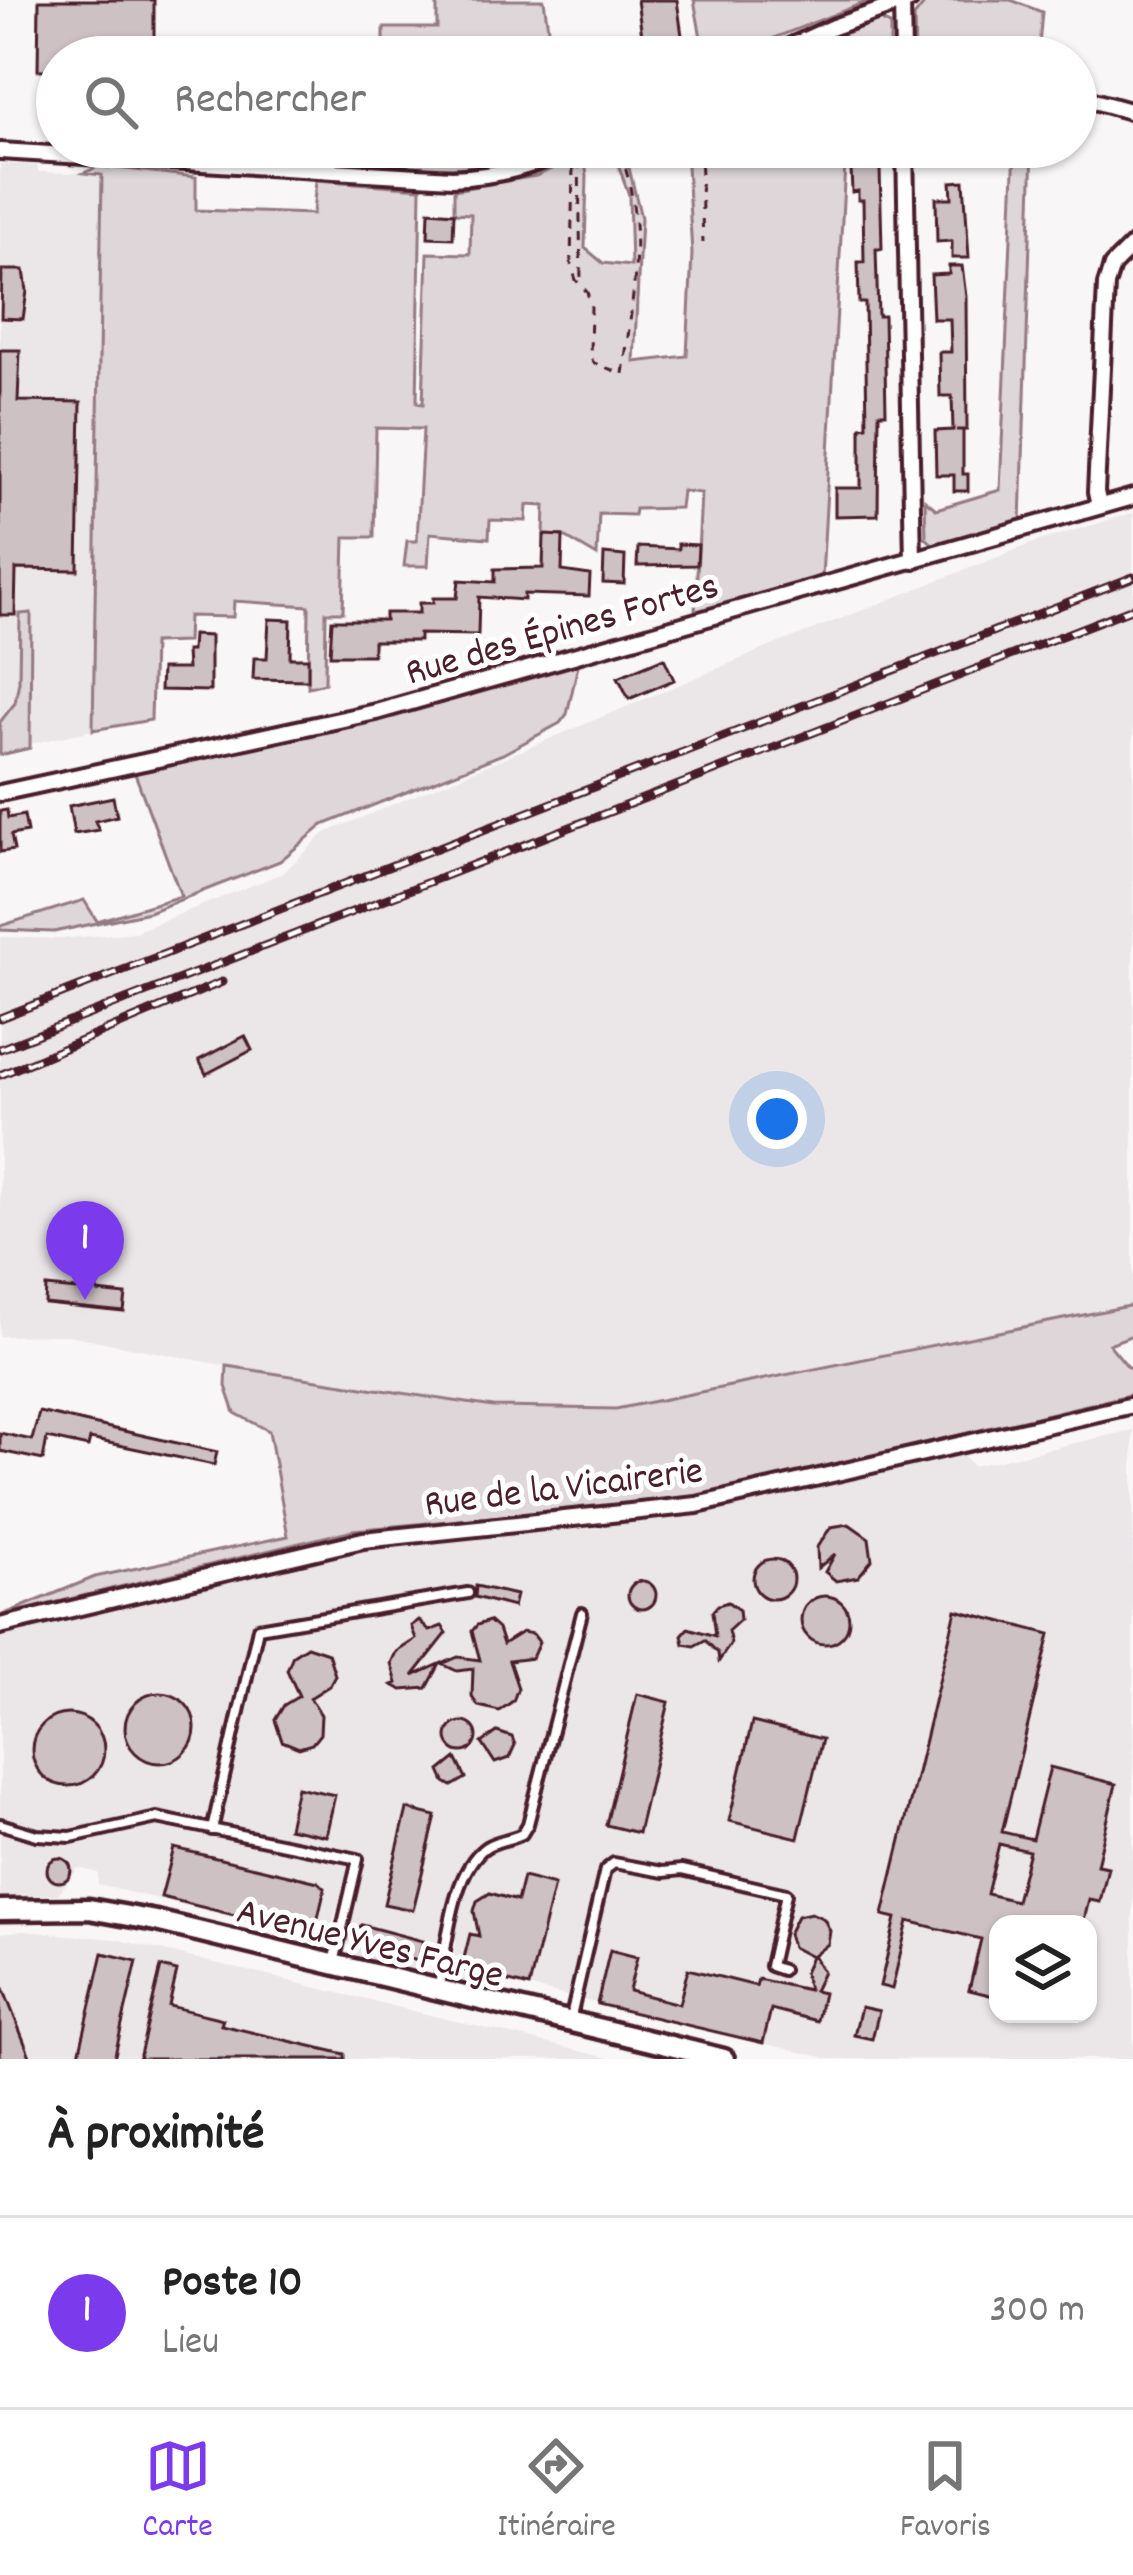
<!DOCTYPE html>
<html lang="fr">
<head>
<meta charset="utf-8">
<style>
  body { margin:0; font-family:Dekko,sans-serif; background:#f2f2f2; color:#222 }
  .controls { position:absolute; right:36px; bottom:36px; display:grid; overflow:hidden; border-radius:24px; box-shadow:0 3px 9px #0004 }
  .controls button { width:108px; height:108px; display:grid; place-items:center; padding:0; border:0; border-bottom:3px solid #e0e0e0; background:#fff; color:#222; font:60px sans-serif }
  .you { position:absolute; left:777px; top:1119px; width:42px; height:42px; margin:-30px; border:9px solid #fff; border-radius:50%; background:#1a73e8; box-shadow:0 0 0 18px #1a73e833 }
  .badge { display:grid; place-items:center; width:78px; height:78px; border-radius:50%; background:#7c3aed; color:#fff; font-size:39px; font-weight:700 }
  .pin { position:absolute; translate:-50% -99px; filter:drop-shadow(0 3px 6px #0008) }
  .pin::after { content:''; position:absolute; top:63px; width:42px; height:36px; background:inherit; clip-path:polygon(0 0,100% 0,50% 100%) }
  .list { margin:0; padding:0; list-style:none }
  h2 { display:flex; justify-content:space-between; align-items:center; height:156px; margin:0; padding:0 48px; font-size:51px }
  h2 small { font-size:39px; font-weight:400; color:#767676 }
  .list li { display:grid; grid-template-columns:78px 1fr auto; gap:36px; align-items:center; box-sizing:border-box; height:192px; padding:0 48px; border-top:3px solid #e0e0e0 }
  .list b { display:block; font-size:45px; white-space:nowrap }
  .list p { margin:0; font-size:39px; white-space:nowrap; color:#767676 }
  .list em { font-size:39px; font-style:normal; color:#767676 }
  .icon { flex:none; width:66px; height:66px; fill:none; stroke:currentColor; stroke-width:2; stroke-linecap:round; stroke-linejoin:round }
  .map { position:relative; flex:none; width:1133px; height:2059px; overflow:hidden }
  .search { position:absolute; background:#fff; box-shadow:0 3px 9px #0004; left:36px; right:36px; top:36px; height:132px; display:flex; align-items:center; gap:30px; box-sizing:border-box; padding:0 42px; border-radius:66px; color:#767676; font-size:45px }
  .sheet { height:348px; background:#fff }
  nav { display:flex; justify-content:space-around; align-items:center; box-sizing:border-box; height:168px; border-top:3px solid #e0e0e0; background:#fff; font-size:33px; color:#767676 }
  nav a { display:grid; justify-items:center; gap:6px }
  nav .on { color:#7c3aed }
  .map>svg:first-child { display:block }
  .built { fill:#ebe6e8; fill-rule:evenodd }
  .green { fill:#ded6d9; stroke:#947a82; stroke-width:3 }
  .building { fill:#cdc1c4; stroke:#4a1f2b; stroke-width:3; fill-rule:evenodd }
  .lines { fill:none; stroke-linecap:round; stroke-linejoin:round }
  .lane-casing { stroke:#4a1f2b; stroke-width:16 }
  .street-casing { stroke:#4a1f2b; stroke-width:22 }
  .secondary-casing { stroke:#4a1f2b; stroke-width:27 }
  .path { stroke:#4a1f2b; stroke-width:3; stroke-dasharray:9 9; stroke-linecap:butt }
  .lane { stroke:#fff; stroke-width:8 }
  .street { stroke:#fff; stroke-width:14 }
  .secondary { stroke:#fff; stroke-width:18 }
  .rail-casing { stroke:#4a1f2b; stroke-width:9 }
  .rail { stroke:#fff; stroke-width:4.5; stroke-dasharray:14; stroke-linecap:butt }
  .labels { text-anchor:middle; stroke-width:10; stroke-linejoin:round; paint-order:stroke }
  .street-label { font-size:39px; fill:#4a1f2b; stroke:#fff }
</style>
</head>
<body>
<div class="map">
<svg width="1133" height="2059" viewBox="0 0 1133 2059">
  <rect width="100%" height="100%" fill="#f8f6f7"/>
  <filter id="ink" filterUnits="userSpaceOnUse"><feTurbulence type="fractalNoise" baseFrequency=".00833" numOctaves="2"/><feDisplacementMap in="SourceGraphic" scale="24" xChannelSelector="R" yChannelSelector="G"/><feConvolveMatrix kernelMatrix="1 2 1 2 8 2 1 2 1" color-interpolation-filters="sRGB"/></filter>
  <g filter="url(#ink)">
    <path class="built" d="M0,164L37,165L38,172L102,174L93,730L30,744L31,614L20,615L19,681L15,703L0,722Z
      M1133,513V1305L616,1409L493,1407L316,1383L68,1335L0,1336V937L58,939L135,932L283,873L325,833L774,645L1036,542Z
      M1133,1430V2059H830L499,1980L495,1994L460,1986L450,1968L457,1941L440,1937L432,1963L413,1974L358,1961L346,1943L353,1915L336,1911L328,1938L311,1949L300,1947L303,1932L98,1885V1873L78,1868L58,1894L0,1898V1636L356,1552L697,1514L939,1457L962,1454L973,1466ZM998,1924H1088V2014H998Z
      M23,1931L115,1939L612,2059H0V1933Z"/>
    <path class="green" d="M437,0H544L552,57H384V28H437Z
      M694,0H871L726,57L704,54Z
      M938,0H1011L1042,12L1038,57H915L914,17L925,3Z
      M877,19L890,25V57H779Z
      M382,147H544C491,171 439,170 382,166Z
      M612,147H624L641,218L634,362L687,356L692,254L686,147H846L822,578L695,613L701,493L682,491L680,508L635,509L634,515L599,514L597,556L563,536L544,535L545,506L527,505L526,521L490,520L489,538L430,533L428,566H404L407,541H417L423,429L376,428L374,537H345L343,612H326L325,683L308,687L309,606L234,601L233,617L188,616L187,642L153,643L151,720L93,730L102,175L84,173L100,166L196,177V210L313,214L316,180L421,188L417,403L423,404L428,253L470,254L471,214L454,213V190L536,176L584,154L587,176L585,248L603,263L631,266L629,195Z
      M1015,147H1033L1021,522L935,546L926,538L925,500L936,509L1000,490Z
      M31,613L30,748L0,755V722L15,703L19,681L20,614Z
      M579,661L567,714L560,723L503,754L323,825L280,861L149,912L54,932L0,930V926L84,900L97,921L181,896L134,771L360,723Z
      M1133,1305V1335L1109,1344L1128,1367H1133V1394L693,1498L353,1530L0,1616L95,1577L288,1536L269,1431L235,1413L226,1386L227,1366L493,1407L616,1409Z"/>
    <path class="building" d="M39,0H154V57H57V70H38Z
      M637,0H677L685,57H645Z
      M880,168L882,249H876L878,316H884L886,413H879L878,515L835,516V488H861V427L867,426L865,303H859L858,262H864L863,200H858V191L852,192L851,169Z
      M964,181L969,258H952V241L937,242L936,198H952L951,182Z
      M429,211L454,213L453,238L428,237Z
      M949,266H962L966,296L967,430H956H963V474H968V491H954V475H936L935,431L953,430L952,396H940L939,352H951L950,319H933L931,275L949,274Z
      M2,270H24L27,291L23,319L1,318Z
      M0,350H20L18,401L81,402L78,570L16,569L15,615H0Z
      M544,535L563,536L562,571L590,575L589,596L524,594V600L479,597L478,635L419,634V641H373V655H330L332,620H385V613H419V603H433V598H457L459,580L495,582V569L543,568Z
      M678,544L698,545L697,565L637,566L638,547L678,549Z
      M604,554L625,556L624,584L603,583Z
      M269,619L291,620L290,658H308V680L253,679L254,658H267Z
      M192,635L210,636V691L160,690L161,669H187L186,651H191Z
      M664,658L674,680L629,699L618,677Z
      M113,797L117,816L95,821L99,830L74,834L69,806Z
      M7,810L8,818L24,815L27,832L11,835L14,850L0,852V811Z
      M245,1036L252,1050L206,1074L199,1060Z
      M85,1282L95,1285L98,1292L126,1295L124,1312L45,1304L46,1287L77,1290Z
      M39,1412L217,1452L214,1465L90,1439L88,1447L47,1438L43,1460L0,1451V1433L32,1440Z
      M849,1524L869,1538L872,1560L858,1577L836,1581L825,1572L835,1554L818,1568L817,1547L831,1527Z
      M753 1579a20 20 0 1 1 40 0a20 20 0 1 1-40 0Z
      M628 1595a14 14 0 1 1 28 0a14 14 0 1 1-28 0Z
      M476,1586L516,1595L513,1607L475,1597Z
      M801 1620a24 24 0 1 1 48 0a24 24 0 1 1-48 0Z
      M728,1602L739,1610L740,1620L728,1631L731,1643L719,1661L718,1653L705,1640L694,1646L684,1644L682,1635L688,1628L715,1636L712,1612L718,1605Z
      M956,1610L1050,1634L1002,1832L1032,1839L1050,1767L1116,1784L1097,1865L1108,1867L1100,1902L1089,1900L1083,1924H998V1997L969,1990L981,1939L908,1921L892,1989L880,1986L896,1918L883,1915ZM999,1844L1029,1851L1016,1901L987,1894Z
      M419,1620L429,1631L442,1626L447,1633L413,1676L440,1664L427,1688L402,1690L392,1685L397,1683L391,1663L396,1652L416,1639L411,1626Z
      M489,1621L498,1629L503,1644L522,1632L533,1634L539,1642L532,1658L509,1661L518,1688L513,1701L499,1711L478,1706L472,1697L473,1669L457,1671L442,1664L458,1657L480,1660L472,1631L477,1625Z
      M307,1646L328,1653L335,1675L329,1686L310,1698L321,1715L320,1734L312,1744L299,1748L282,1741L275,1720L284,1705L299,1696L287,1670L293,1655Z
      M125 1728a35 35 0 1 1 70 0a35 35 0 1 1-70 0Z
      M637,1694L669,1702L638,1833L606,1825Z
      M32 1750a36 36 0 1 1 72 0a36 36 0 1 1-72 0Z
      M752,1722L822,1739L798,1838L729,1821Z
      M447 1737a15 15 0 1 1 30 0a15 15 0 1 1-30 0Z
      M497,1732L512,1737L515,1745L509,1758L495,1763L482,1743Z
      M456,1758L466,1778L452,1786L445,1782L440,1771Z
      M297,1787L335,1795L326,1836L288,1828Z
      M407,1809L436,1816L413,1910L384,1904Z
      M174,1848L318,1882L325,1888L314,1935L161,1897Z
      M47 1870a12 12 0 1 1 24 0a12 12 0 1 1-24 0Z
      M523,1877L554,1885L529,1987L461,1970L470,1934L479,1936L474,1911L477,1901L490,1893L517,1901Z
      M811,1913L824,1919L830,1931L828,1944L813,1956L823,1972L814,1991L823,1993L817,2021L771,2009L763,2043L597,2004L610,1950L637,1957L629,1991L679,2004L688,1969L756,1986L758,1979L808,1990L804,1973L811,1957L792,1947L788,1934L797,1916Z
      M362,1925L423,1941L418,1961L361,1946L362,1942L354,1932Z
      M103,1953L137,1961L114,2059H78Z
      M161,1967L177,1971L169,2006L223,2019L221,2025L345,2054V2059H139Z
      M0,1983H1L31,2059H0Z
      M861,2007L879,2011L872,2039L854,2035Z"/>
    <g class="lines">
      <defs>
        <path id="lane" d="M0,1824L37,1835L71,1837L157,1818L358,1859L334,1963
          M212,1830L258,1628L468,1593
          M438,1990C447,1949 451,1871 486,1847C497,1840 510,1840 522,1834L528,1824L582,1613
          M570,2021L605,1870L614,1863L663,1872L682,1870L786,1894L770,1966L782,1970"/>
        <path id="street" d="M902,0L903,57
          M767,57L833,27L910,0
          M1076,96L1133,112
          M905,147L913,561
          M0,151L452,178C498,176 532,167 573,147
          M1099,506L1096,492L1106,285L1112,266L1133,245
          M0,793L376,712L1133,497
          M0,1626L363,1540L697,1505L1133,1405"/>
        <path id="secondary" d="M0,1910L89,1909L156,1921L724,2059"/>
      </defs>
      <use href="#lane" class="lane-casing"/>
      <use href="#street" class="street-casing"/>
      <use href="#secondary" class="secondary-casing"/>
      <path class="path" d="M700,147L703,243
        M579,160L581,282
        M573,167L571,264L576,280L587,292L591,305L590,357L594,363L623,374C633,296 648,222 618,147"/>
      <use href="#lane" class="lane"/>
      <use href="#street" class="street"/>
      <use href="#secondary" class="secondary"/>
      <defs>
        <path id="rail" d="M0,1018L1133,577
          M0,1049L1133,608
          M0,1075L222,982"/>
      </defs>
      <use href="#rail" class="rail-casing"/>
      <use href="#rail" class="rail"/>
    </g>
  </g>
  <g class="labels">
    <g class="street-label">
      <text transform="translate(561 626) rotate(-16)" y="14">Rue des Épines Fortes</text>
      <text transform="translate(563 1484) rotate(-7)" y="14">Rue de la Vicairerie</text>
      <text transform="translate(371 1940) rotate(14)" y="14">Avenue Yves Farge</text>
    </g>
  </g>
</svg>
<div class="controls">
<button><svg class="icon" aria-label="layers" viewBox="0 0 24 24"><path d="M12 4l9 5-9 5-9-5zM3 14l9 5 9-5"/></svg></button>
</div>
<div class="you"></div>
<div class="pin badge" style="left:85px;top:1300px">1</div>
<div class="search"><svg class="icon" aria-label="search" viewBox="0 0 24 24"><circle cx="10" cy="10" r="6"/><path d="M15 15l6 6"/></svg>Rechercher</div>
</div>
<section class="sheet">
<h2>À proximité<small></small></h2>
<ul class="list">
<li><span class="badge">1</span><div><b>Poste 10</b><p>Lieu</p></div><em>300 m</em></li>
</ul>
</section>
<nav>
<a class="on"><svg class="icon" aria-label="map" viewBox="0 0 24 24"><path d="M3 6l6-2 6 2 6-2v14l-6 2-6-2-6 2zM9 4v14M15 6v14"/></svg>Carte</a>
<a><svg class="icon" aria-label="directions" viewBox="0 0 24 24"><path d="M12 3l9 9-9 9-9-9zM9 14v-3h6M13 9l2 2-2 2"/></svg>Itinéraire</a>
<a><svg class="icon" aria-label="saved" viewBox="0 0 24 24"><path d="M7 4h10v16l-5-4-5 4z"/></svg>Favoris</a>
</nav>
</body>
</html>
